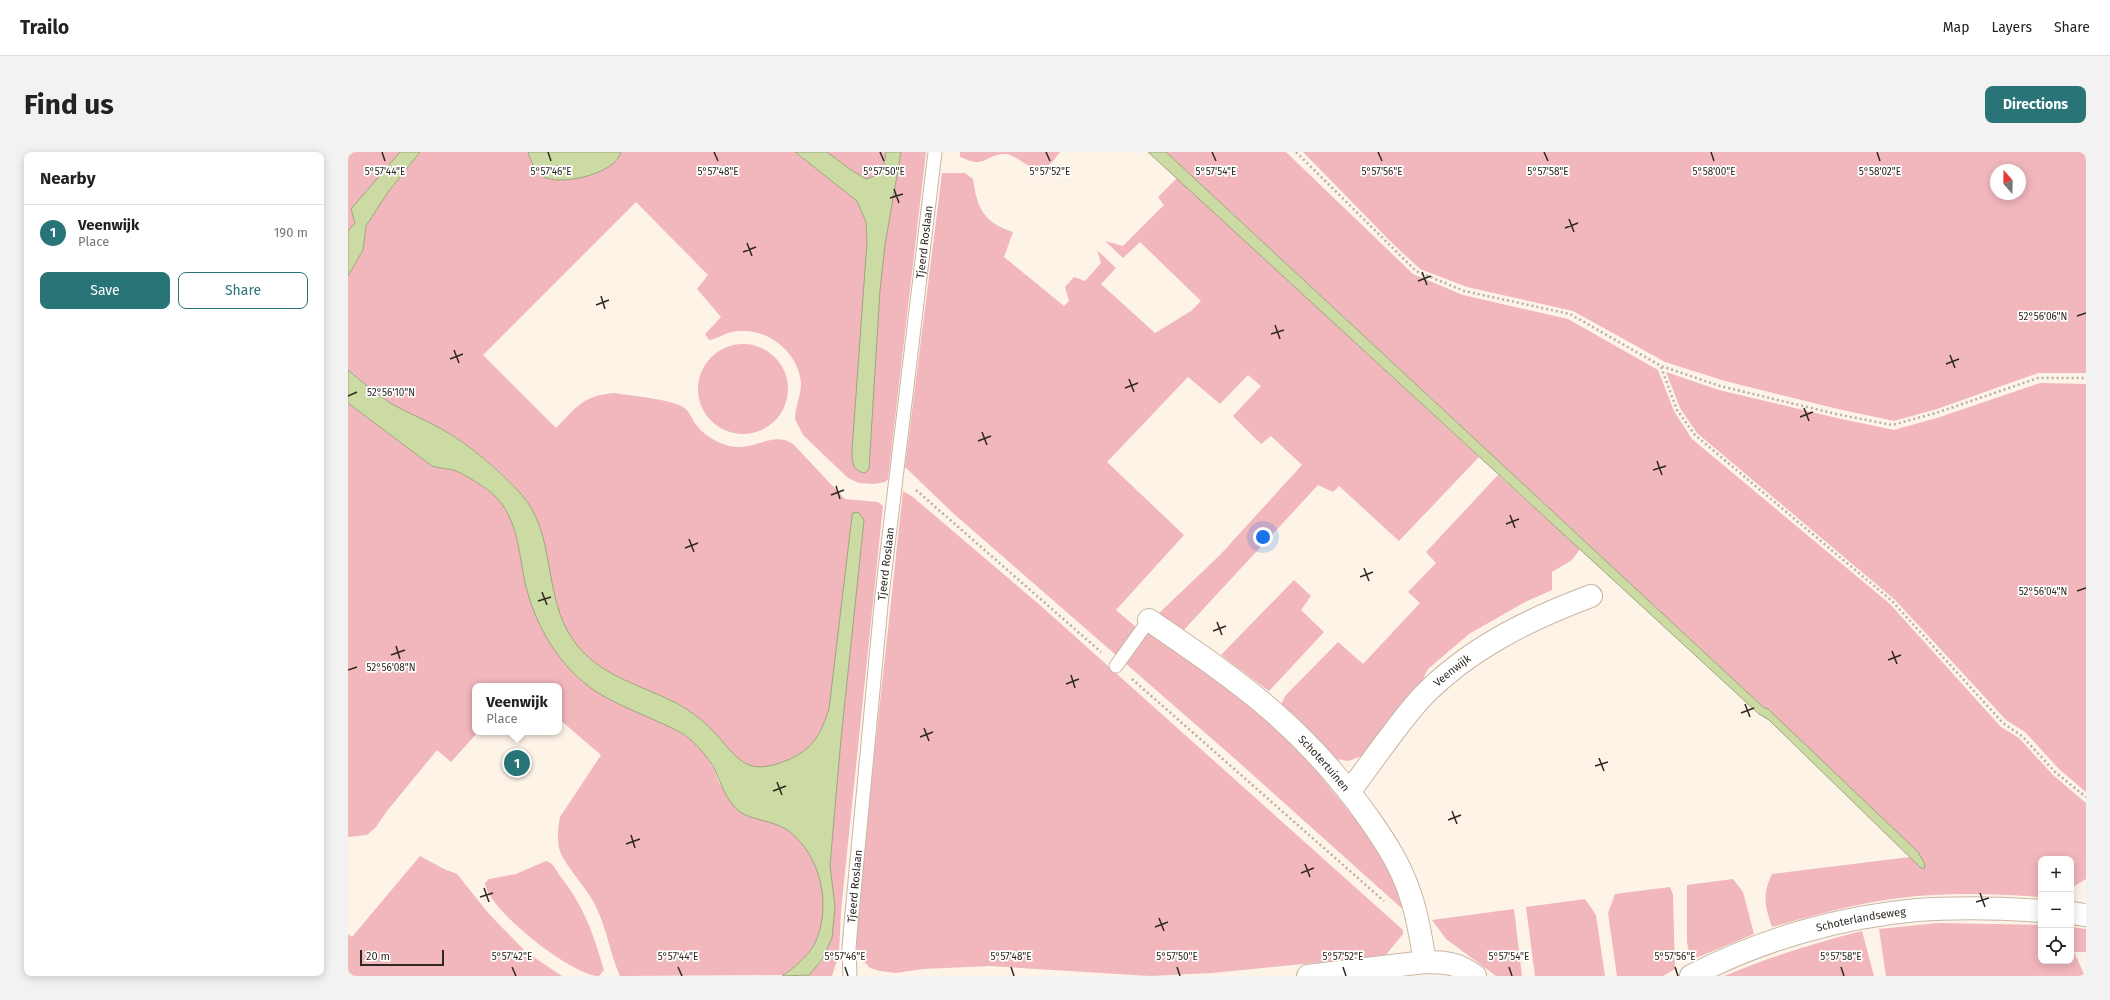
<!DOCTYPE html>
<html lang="en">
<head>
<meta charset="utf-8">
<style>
  body { margin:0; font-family:"Fira Sans",sans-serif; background:#f2f2f2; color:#222 }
  .controls { position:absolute; right:12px; bottom:12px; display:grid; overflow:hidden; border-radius:8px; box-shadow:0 2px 10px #0003 }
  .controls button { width:36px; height:36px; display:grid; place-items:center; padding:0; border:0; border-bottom:1px solid #e0e0e0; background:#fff; color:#222; font:20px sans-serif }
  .compass { position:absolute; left:1642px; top:12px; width:36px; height:36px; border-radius:50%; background:#fff; box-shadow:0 2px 10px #0003; rotate:340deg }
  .scale { position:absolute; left:12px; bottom:10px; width:84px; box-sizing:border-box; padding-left:4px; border:2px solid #2f2821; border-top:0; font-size:11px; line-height:14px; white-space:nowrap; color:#2f2821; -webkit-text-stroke:3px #fff; paint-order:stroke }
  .you { position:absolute; left:915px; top:385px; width:14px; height:14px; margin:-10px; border:3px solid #fff; border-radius:50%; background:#1a73e8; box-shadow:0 0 0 6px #1a73e833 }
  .badge { display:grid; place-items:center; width:26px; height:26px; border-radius:50%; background:#297477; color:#fff; font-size:13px; font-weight:700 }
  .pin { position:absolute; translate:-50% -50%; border:2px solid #fff; box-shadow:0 1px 4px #0006 }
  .popup { position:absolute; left:124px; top:531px; width:90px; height:52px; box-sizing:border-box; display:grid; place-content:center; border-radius:8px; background:#fff; filter:drop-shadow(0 1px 3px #0005); font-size:13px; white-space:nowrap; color:#767676 }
  .popup b { font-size:15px; color:#222 }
  .popup::after { content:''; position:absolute; left:50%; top:100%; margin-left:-8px; border:8px solid transparent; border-top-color:#fff }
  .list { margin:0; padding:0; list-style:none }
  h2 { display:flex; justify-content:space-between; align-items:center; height:52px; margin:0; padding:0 16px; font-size:17px }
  h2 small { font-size:13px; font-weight:400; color:#767676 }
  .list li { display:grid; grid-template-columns:26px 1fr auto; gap:12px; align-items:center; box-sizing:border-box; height:56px; padding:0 16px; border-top:1px solid #e0e0e0 }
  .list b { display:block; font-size:15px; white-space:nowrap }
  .list p { margin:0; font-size:13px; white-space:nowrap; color:#767676 }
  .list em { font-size:13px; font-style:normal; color:#767676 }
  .actions { display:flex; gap:8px; padding:12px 16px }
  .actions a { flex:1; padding:9px 0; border:1px solid #297477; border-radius:8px; text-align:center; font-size:14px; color:#297477 }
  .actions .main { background:#297477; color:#fff }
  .icon { flex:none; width:22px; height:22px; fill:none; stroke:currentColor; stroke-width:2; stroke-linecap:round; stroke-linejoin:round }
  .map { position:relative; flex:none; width:1738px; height:824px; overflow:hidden; border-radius:8px }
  header { display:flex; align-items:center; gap:24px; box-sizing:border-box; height:56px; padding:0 20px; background:#fff; border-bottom:1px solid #e0e0e0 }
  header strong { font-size:19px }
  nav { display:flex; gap:22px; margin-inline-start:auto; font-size:14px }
  .intro { display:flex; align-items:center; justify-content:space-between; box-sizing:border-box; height:96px; padding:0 24px }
  h1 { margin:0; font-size:28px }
  .button { padding:10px 18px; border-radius:8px; background:#297477; color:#fff; font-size:14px; font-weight:700 }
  main { display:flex; gap:24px; padding:0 24px }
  aside { flex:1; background:#fff; border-radius:8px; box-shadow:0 2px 10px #0003 }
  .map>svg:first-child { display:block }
  .green { fill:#f1b7bc; fill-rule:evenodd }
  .water { fill:#ccdaa4; stroke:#9da57d }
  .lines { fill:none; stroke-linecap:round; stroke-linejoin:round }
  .service-casing { stroke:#c8b6a4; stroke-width:15 }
  .minor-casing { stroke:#c8b6a4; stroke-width:24 }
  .path { stroke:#b8aea4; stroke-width:2.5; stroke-dasharray:2 3; stroke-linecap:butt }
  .service { stroke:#fff; stroke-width:13 }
  .minor { stroke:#fff; stroke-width:22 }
  .ticks { fill:none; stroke:#2f2821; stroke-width:1.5 }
  .labels { text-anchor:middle; stroke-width:3.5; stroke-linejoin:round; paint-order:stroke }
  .street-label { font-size:11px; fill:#2f2821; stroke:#fff }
  .ticks-label { font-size:10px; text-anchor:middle; fill:#2f2821; stroke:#fff; stroke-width:3.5; stroke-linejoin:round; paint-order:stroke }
</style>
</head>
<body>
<header>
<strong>Trailo</strong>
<nav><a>Map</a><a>Layers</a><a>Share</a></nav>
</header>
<div class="intro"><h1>Find us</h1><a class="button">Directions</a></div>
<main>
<aside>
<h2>Nearby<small></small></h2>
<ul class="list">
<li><span class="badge">1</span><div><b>Veenwijk</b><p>Place</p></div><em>190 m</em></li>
</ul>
<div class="actions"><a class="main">Save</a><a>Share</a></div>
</aside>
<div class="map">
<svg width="1738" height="824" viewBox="0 0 1738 824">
  <rect width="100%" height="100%" fill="#fef3e7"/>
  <path class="green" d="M0,0H58L3,57L7,71L0,79Z
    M72,0H180L187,16L193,23L272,4L273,0H447L509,49L518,71L519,90L517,321L521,317L532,138L537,93L553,0H578L540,327L537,330L526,332L511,331L500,326L455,283L447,267C447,255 453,244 453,231C451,203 424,179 396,179C391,179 386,179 381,181C375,182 367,188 361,188L357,182L373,165L349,137L360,123L288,50L135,203L208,276C229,255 234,244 266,241C284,244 321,247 335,255C341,259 343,264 346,270C354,282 367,290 381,294C407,300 424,278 445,292L497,347L530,350L535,354L493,759L491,802L484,824H459L475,808L487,755L482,713L493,587L516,368L481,557C473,581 466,596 442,607C396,627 391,606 363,577C354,568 341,558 330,552C294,533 250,524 226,489C194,446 209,381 173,342C150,316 122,293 92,276C76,267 59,261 44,252C28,242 14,230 0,218V124L15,98L18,74L40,40Z
    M479,0H538L535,19L527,24L518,27L503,18Z
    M612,0H712C707,6 702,15 694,16C679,19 671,3 657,2C646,1 639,9 630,10C625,11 616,6 612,5Z
    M818,0H938L1065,122L1115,143L1220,167L1310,218L1326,259L1344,287L1542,452L1653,575L1671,586L1705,623L1738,651V727L1723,736V707H1693V745C1647,742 1599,740 1552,746C1509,751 1466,763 1424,775C1417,754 1414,743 1424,722L1562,705L1573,715L1420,557L1415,555Z
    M955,0H1738V221H1690L1589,257L1546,269L1490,257L1377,229L1317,210L1225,159L1119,135L1072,117L1045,92ZM1648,18H1672V42H1648Z
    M594,21H617L625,27C629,56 636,71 665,80L656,105L716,154L721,149L717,135L726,125L737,129L753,111L749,98L768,116L753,132L807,181L843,159L853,149L792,90L775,106L757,89L775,94L816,53L810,45L829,26L1131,305L1051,389L991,334L985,340L970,333L834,480L809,463L872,403L954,313L923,284L913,292L885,264L913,234L900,223L872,252L840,225L759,310L836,383L768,458L789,476L769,504L606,362L557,315Z
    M350 237a45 45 0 1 1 90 0a45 45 0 1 1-90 0Z
    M1318,220L1371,238L1489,266L1546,278L1592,265L1692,231L1738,232V640L1711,617L1677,580L1658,568L1547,448L1349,281L1332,256Z
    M0,251L84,314C91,317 100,316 108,319C118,323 139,337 147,344C171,366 170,404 178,433C185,460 195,485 214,506C220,514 227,524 235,530C267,555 309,564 342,587C351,593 359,605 364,614C368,620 369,628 373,634C378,640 408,664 415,667C424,672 433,673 441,679C472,702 486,757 466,792C460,804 447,814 436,823L272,824C262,802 259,777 248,755C239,735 216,714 211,696C209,686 210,675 212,665L253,603L211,567V534H127V580H130L103,610L89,598L39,659L28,675L19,683L0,685Z
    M1150,323L1232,397L1224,408L1204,420V438L1177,450L1121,482L1080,517L1074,529L1041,568L1020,602L1000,609L988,607L933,553L937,544L990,490L1015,512L1072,451L1060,440L1088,411L1078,400Z
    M555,339L565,345L693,454L1055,778V782L1037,804L864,821L802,824L642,814L575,817L548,821L532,819L522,816L510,803L508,793L519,670Z
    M946,428L963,444L953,458L976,480L921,539L873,503Z
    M799,480L888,539L952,599L1020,683L1038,709L1060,762L886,606L776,510Z
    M72,704L96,717L109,722L141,762L178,800L214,824H0V782L4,785Z
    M198,709C207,712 207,717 212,724C236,754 245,781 256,818L251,824C224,824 139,757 137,731L141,727L168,722Z
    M1385,727L1395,740L1406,782L1343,808L1339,791V733Z
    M1322,735L1325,743L1327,817L1315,824H1269L1260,761L1267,742Z
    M1237,747L1248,763L1257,824H1187L1178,755Z
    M1166,757L1174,824H1148L1098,787L1084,768Z
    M1590,771L1693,773V809H1723V775L1738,777V800H1726L1737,824H1538L1531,777Z
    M1514,779L1526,824H1376C1421,805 1467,791 1514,779Z"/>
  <path class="water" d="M52,0H72L40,40L18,74L15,98L0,124V79L7,71L3,57Z
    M180,0H273C268,22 211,35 194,24C186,18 183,9 180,0Z
    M447,0H479L503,18L518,27L527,24L535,19L538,0H553L537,93L532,138L521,317L517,321C504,319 504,309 504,298L519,90L518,70L509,49Z
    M800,0H818L1415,555L1420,557L1570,700L1577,712L1576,717L1572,715L1421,568L1411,562Z
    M0,218C14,230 28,242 44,252C59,261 76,267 92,276C122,293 150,317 173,342C209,381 194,446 226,489C250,524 294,533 330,552C341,558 354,568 363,577C391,606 396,627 442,607C466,596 473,581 481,557L504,364L505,361L510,360L516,368L493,587L482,713L487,755L484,786L474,808L461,823L434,824C445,817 461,803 467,791C484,755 473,704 442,680C427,668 405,669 392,660C377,648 373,630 365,614C359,605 352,596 344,589C336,581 324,576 313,571C289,560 254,547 234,529C205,504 186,468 177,431C171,402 170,367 147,344C140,337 118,323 108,319C101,316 92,317 84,314L0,251Z"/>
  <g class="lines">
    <defs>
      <g id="service">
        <path d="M768,514L801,468"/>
        <path id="s1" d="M502,824L501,796L503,772L534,443L587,0"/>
      </g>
      <g id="minor">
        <path id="s2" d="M801,468C843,497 885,525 923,558C960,590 994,628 1022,668C1038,691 1053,714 1062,742C1070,764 1073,787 1077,810"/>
        <path id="s3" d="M1001,640C1025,609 1047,575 1073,546C1120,497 1181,467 1243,444"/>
        <path d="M1723,761L1738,763"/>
        <path d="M960,824L1077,810C1099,810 1109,811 1127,824"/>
        <path id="s4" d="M1343,824C1412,788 1491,765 1569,758C1609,755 1652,756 1693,759"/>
      </g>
    </defs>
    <use href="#service" class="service-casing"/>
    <use href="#minor" class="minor-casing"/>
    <path class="path" d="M948,0L1068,119L1116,139L1222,162L1313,214L1372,234L1488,262L1544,273L1591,260L1690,226H1738
      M1313,215L1329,258L1347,283L1544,449L1655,571L1674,584L1707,620L1738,645
      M568,338L753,500
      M784,527L1036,749"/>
    <use href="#service" class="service"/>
    <use href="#minor" class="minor"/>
  </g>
  <path class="ticks" d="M34,0L37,9M200,0L203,9M366,0L370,9M532,0L536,9M698,0L702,9M864,0L868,9M1030,0L1034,9M1196,0L1200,9M1363,0L1366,9M1529,0L1532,9M546,37L551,51M542,46L555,42M1221,67L1226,80M1217,76L1230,71M399,91L404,104M395,100L408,95M1074,120L1079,133M1070,129L1083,124M253,144L257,157M248,153L261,148M1729,164L1738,161M927,173L932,187M923,182L936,178M106,198L111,211M1602,203L1607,216M102,207L115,202M1598,212L1611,207M781,227L786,240M777,236L790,231M0,244L9,240M1456,256L1461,269M1452,265L1465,260M634,280L639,293M630,289L643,284M1309,309L1314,323M1305,318L1318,314M488,334L492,347M483,343L496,338M1162,363L1167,376M1158,372L1171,367M341,387L346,400M337,396L350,391M1016,416L1021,429M1012,425L1025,420M1729,439L1738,436M194,440L199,453M190,449L203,445M869,470L874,483M865,479L878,474M48,494L52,507M1544,499L1549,512M43,503L57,498M1540,508L1553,503M0,518L9,515M723,523L727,536M718,532L731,527M1397,552L1402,565M1393,561L1406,556M576,576L581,589M572,585L585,580M1251,606L1256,619M1247,614L1260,610M429,630L434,643M425,639L438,634M1104,659L1109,672M1100,668L1113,663M283,683L287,696M278,692L292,687M957,712L962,725M953,721L966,716M136,736L141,750M1632,741L1637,755M132,745L145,741M1628,750L1641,746M811,766L816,779M807,775L820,770M164,815L168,824M330,815L334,824M497,815L500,824M663,815L666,824M829,815L832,824M995,815L998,824M1161,815L1164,824M1327,815L1330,824M1493,815L1496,824"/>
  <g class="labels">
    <g class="street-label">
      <text dy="4" stroke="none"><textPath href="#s1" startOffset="738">Tjeerd Roslaan</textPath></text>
      <text dy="4" stroke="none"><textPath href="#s1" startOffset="414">Tjeerd Roslaan</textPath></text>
      <text dy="4" stroke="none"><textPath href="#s3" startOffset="160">Veenwijk</textPath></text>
      <text dy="4" stroke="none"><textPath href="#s2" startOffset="227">Schotertuinen</textPath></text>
      <text dy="4" stroke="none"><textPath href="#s1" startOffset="90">Tjeerd Roslaan</textPath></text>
      <text dy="4" stroke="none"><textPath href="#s4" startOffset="180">Schoterlandseweg</textPath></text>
    </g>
  </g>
  <g class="ticks-label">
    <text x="37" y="23">5°57'44"E</text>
    <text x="203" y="23">5°57'46"E</text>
    <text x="370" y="23">5°57'48"E</text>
    <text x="536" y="23">5°57'50"E</text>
    <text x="702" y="23">5°57'52"E</text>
    <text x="868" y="23">5°57'54"E</text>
    <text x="1034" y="23">5°57'56"E</text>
    <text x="1200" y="23">5°57'58"E</text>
    <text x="1366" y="23">5°58'00"E</text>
    <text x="1532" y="23">5°58'02"E</text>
    <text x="1695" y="168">52°56'06"N</text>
    <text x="43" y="244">52°56'10"N</text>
    <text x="1695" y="443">52°56'04"N</text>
    <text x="43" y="519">52°56'08"N</text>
    <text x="164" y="808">5°57'42"E</text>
    <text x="330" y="808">5°57'44"E</text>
    <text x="497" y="808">5°57'46"E</text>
    <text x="663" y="808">5°57'48"E</text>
    <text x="829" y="808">5°57'50"E</text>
    <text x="995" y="808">5°57'52"E</text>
    <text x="1161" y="808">5°57'54"E</text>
    <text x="1327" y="808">5°57'56"E</text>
    <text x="1493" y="808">5°57'58"E</text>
  </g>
</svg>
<div class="controls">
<button>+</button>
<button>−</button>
<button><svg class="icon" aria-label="locate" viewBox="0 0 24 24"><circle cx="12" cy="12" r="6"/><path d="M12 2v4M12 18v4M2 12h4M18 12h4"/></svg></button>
</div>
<svg class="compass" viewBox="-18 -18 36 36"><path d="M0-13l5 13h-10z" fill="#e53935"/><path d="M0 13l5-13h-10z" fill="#767676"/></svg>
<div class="scale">20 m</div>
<div class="you"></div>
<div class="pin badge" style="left:169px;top:611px">1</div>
<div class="popup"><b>Veenwijk</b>Place</div>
</div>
</main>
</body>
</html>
